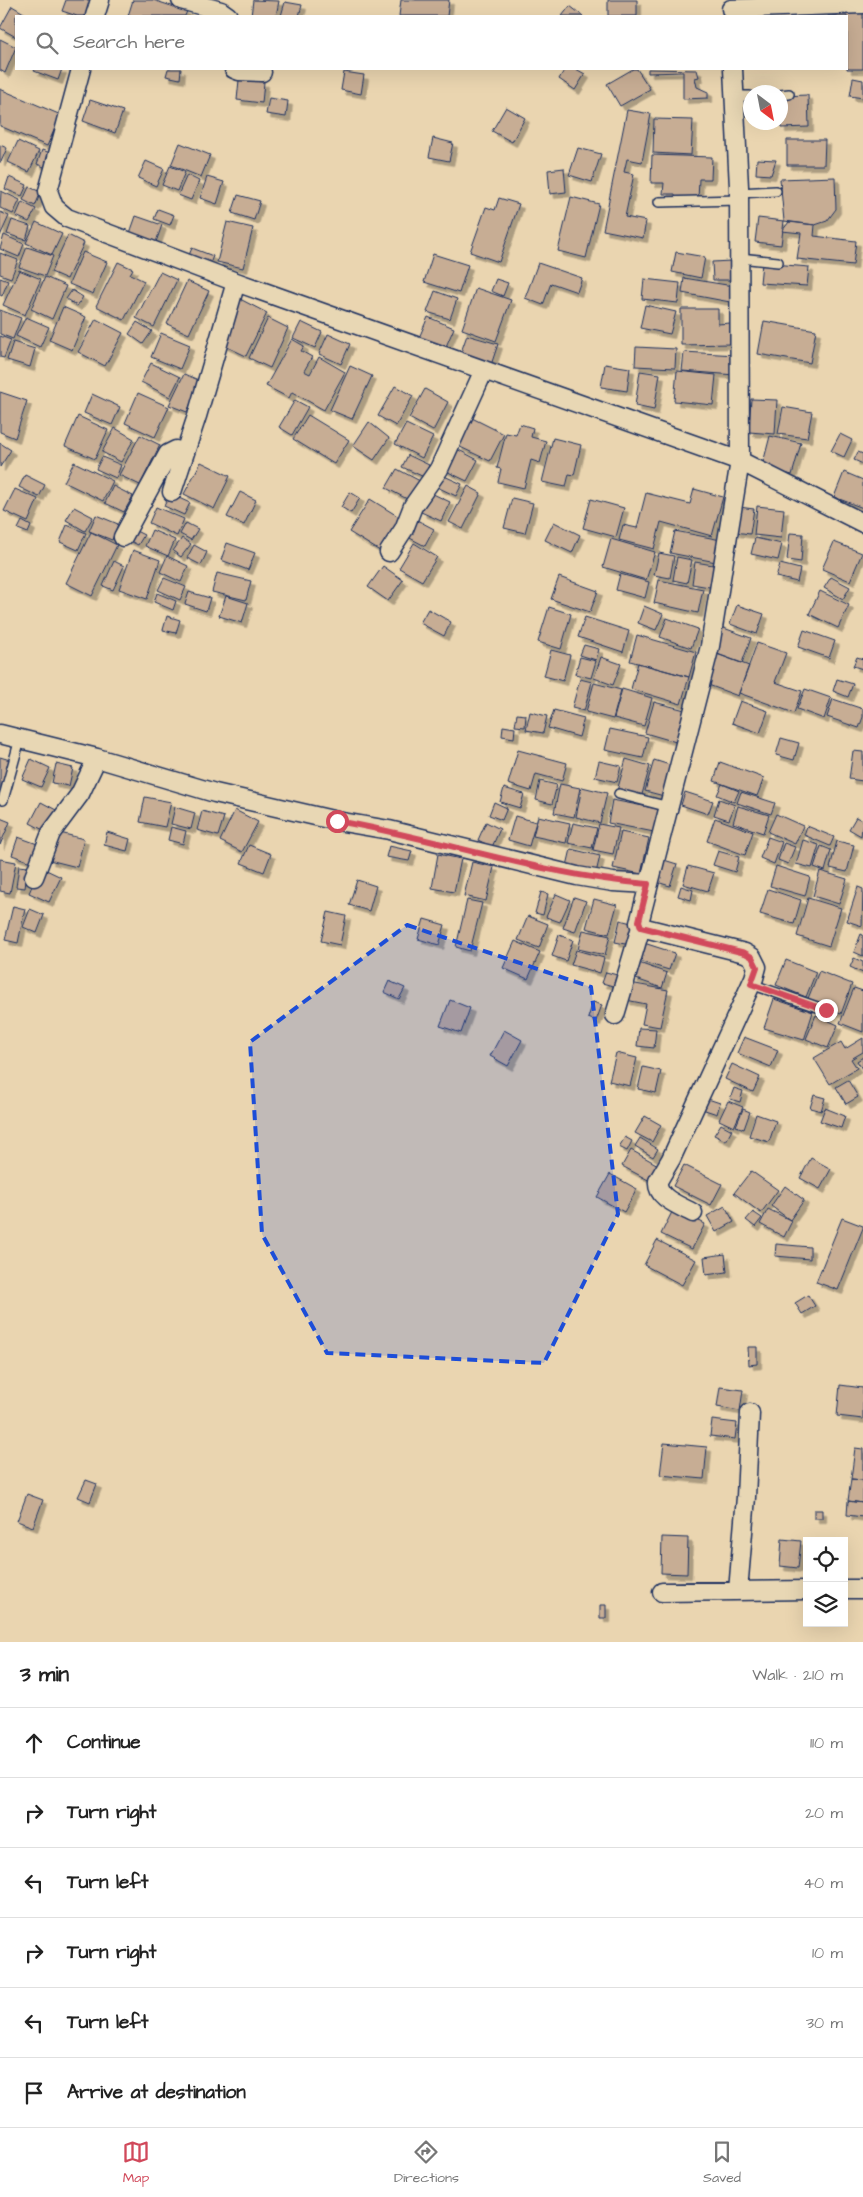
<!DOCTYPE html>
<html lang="en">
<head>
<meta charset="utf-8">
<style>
  body { margin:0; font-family:"Architects Daughter",sans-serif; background:#f6f6f6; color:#222 }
  .controls { position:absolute; right:15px; bottom:15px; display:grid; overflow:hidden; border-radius:0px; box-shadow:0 5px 20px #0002 }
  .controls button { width:45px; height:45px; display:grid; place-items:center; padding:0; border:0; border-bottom:1px solid #e0e0e0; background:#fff; color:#222; font:25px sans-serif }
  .compass { position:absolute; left:743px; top:85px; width:45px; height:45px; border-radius:50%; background:#fff; box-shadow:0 5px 20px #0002; rotate:148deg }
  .stop { position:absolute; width:15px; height:15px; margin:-11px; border:4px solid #d1495b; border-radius:50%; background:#fff }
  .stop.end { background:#d1495b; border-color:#fff; box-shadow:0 1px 5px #0008 }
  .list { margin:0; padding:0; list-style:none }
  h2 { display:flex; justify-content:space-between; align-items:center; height:65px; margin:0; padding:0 20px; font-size:21px }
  h2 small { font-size:16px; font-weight:400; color:#767676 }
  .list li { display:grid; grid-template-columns:32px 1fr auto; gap:15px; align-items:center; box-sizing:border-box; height:70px; padding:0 20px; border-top:1px solid #e0e0e0 }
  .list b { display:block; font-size:19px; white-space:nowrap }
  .list em { font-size:16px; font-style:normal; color:#767676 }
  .icon { flex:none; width:28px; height:28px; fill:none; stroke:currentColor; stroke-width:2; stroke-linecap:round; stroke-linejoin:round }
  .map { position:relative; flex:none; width:863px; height:1642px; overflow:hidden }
  .search { position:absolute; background:#fff; box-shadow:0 5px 20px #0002; left:15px; right:15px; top:15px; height:55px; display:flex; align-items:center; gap:12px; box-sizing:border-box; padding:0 18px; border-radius:0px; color:#767676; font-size:19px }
  .sheet { height:485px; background:#fff }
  nav { display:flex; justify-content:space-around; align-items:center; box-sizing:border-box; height:70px; border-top:1px solid #e0e0e0; background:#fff; font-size:14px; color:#767676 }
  nav a { display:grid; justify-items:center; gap:2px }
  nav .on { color:#d1495b }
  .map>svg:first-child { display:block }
  .building { fill:#c7ad94; stroke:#1b2f5e; filter:url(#shadow) }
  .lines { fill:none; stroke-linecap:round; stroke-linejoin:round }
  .service-casing { stroke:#1b2f5e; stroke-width:12 }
  .minor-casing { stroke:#1b2f5e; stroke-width:21 }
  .service { stroke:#e8d7b4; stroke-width:9 }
  .minor { stroke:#e8d7b4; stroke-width:18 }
  .route { stroke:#d1495b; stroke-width:6 }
  .marked { fill:#1d4ed8; fill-opacity:0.2; stroke:#1d4ed8; stroke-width:4; stroke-dasharray:10 6; stroke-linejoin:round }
</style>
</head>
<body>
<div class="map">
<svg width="863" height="1642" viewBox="0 0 863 1642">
  <defs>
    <filter id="shadow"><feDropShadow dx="4.5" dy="4.5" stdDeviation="0" flood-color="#0004"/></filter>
  </defs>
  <rect width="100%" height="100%" fill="#ead5b0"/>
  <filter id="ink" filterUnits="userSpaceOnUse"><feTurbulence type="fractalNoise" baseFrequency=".02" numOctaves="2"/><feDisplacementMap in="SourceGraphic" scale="10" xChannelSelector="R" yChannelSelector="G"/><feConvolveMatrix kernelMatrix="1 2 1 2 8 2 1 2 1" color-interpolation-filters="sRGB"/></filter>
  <g filter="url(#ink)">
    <path class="building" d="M66,0H95L89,16H77L62,11Z
      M133,0H153L187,11L185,16H128Z
      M253,0L279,1L276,16H251Z
      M401,0H449L447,16H399Z
      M608,0H637V16H608Z
      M285,2L302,5L299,16H281Z
      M12,6L29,16H16V37L0,28Z
      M570,6L583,16H562Z
      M863,7V69H847V16H828L829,8Z
      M0,39L16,47L5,73L0,70Z
      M35,69H62L58,80L34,71Z
      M168,69H181L180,79L166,76Z
      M565,69H576L585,74L575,90L559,79Z
      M633,69H637L650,89L620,106L607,84Z
      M648,69L697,70L699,77L695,78L697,87L708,92V98L683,99V72L648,73Z
      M344,72L364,75L361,94L341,90Z
      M853,78L863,80V98L850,96Z
      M239,80L264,82L262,103L237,100Z
      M0,89L61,115L47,146L0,126Z
      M808,95L809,127L781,128V96Z
      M269,98L288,101L286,117L266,114Z
      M90,100L123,111L115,133L83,121Z
      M506,107L525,118L512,142L492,131Z
      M627,110L651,114L642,162L627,159L624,172L634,174L625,217L646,221L643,238L603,230Z
      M654,119L693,120L691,155L653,153Z
      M433,138L453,143L449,161L429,157Z
      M787,140H825L824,165H787Z
      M18,141L39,151L29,172L8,162Z
      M180,143L210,155L201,177L171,165Z
      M0,145L7,148L1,162H0Z
      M578,148L601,154L592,182L569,175Z
      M42,150L56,155L51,170L37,164Z
      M652,155L712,157L711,179H699L698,200L675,199V194H663L664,183H651Z
      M757,159L776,160L771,175L756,174Z
      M146,161L164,169L156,186L138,178Z
      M170,166L185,172L177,191L162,185Z
      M564,168L566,192L550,194L548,170Z
      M187,175L199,181L191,200L178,195Z
      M9,177L27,185L22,196L5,189Z
      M207,177L224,182L217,204L200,198Z
      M835,177L836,209L827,221L815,225L784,221L780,179Z
      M29,187L41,192L35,206L23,200Z
      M1,191L20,200L13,214L0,208Z
      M238,195L260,201L254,220L232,213Z
      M571,197L599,204L586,258L558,251Z
      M499,198L519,204L499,262L470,252L486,207L495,210Z
      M22,202L36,209L29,222L16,216Z
      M158,209L174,215L170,225L154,219Z
      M0,212L9,216L0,236Z
      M136,216L162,225L156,242L130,233Z
      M758,218L784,221L781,245L755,242Z
      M12,220L30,226L26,240L7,234Z
      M36,222L62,234L52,255L26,243Z
      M227,222L253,228L243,268L217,262Z
      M789,222L815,225L814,236L856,241L853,265L797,259L801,233L782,231Z
      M4,235L24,244L19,257L0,249Z
      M68,235L84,243L67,279L51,272Z
      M27,247L53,256L45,276L19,267Z
      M192,248L213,256L208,269L186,262Z
      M83,252L107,262L93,294L69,284Z
      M676,252L705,257L701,278L672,272Z
      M0,253L18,260L11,278L0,274Z
      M433,254L468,265L459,293L424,282Z
      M731,261V280H713L712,262Z
      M118,262L133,269L130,274L144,281L124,320L96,306Z
      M538,263L582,278L577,292L551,283L543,305L525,298Z
      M762,263L809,267L807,286L760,283Z
      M19,270L41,279L25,315L3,305Z
      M160,272L177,280L154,327L136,318Z
      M45,277L66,286L52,319L31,309Z
      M0,278L8,281L2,296L0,295Z
      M684,278L733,286L730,302L682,293Z
      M496,279L508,283L503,296L491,291Z
      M644,279L680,283L678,303L642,299Z
      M187,281L209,291L189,334L167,324Z
      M476,288L511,300L496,341L462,329Z
      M72,290L83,297L77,306L66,299Z
      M435,291L457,299L450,319L427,312Z
      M240,299L267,313L246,356L219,343Z
      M645,305L676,312L670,334L640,328Z
      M63,307L86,317L72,350L49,340Z
      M681,309H718V324L730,323V344L681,345Z
      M0,310L21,318L13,339L0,334Z
      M26,317L49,327L40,347L16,336Z
      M428,317L454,328L444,351L418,340Z
      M268,318L288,328L270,368L249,358Z
      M96,319L123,333L105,366L78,352Z
      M764,321L816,330L810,363L758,354Z
      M137,322L152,331L143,344L129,334Z
      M301,322L322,332L315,348L293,338Z
      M161,333L190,345L180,369L151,357Z
      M328,334L350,344L341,364L319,354Z
      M467,335L498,344L491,365L460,355Z
      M0,336L11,340L4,358L0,357Z
      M292,339L304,346L301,351L312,357L304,371L310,374L319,357L345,372L324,410L292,392L289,398L266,386Z
      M13,342L35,349L30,367L7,360Z
      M636,347L676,349L675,368L635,366Z
      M684,352L736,355L735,375L682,371Z
      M151,363L180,377L170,397L141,382Z
      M605,364L630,368L627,391L601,387Z
      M350,366L372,376L352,419L330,410Z
      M640,371L660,374L654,410L635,406Z
      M677,371L716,375L713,405L674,401Z
      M184,374L201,381L187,412L169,405Z
      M395,386L413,396L396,426L378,416Z
      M425,389L448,402L433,431L409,418Z
      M0,392L27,401L15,438L0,432Z
      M138,393L169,407L155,437L125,423Z
      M92,394L120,407L112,425L84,413Z
      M751,399L777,400L775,434L749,432Z
      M295,400L308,407L292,435L279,427Z
      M783,407L812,412L807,438L778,434Z
      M308,415L349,440L334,464L293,439Z
      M78,416L108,430L95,459L65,446Z
      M472,418L504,434L490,461L458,446Z
      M369,422L389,438L374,460L353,446Z
      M406,424L433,437L422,458L395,444Z
      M520,424L533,428L531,437L546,441L540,463L531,460L524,488L498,482L501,469L497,468L506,433L516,435Z
      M115,428L134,439L121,462L102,452Z
      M840,434L852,440L844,457L831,451Z
      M140,435L160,445L140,485L119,475Z
      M770,436L801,443L792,475L762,467Z
      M553,438L581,445L574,475L569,474L566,487L542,482Z
      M0,443L11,450L0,467Z
      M455,448L478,460L467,481L444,470Z
      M858,452L863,454V464L854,460Z
      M408,455L429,465L424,477L402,467Z
      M102,457L121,465L116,478L96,469Z
      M74,462L113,481L103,501L64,482Z
      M201,462L230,476L214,509L184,494Z
      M397,469L420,481L409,500L386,488Z
      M844,472L863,480V508L834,497Z
      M25,475L45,485L39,497L19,487Z
      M442,475L462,484L456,496L437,487Z
      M113,486L133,496L124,512L105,503Z
      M468,486L481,493L463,529L449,522Z
      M15,489L38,499L28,522L4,511Z
      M694,489L723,497L712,536L661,522L654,549L619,540L623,525L637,528L646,493L690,504Z
      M240,492L256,500L244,525L227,517Z
      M350,492L360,498L351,513L341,507Z
      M431,493L450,502L441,521L421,512Z
      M170,494L190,503L184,515L164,506Z
      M512,498L533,503L525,533L504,528Z
      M370,499L404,520L383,553L349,532Z
      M591,499L624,508L616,537L583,528Z
      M757,506L784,509L781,538L754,535Z
      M74,507L93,517L85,531L66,520Z
      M156,507L184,519L177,536L149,523Z
      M739,507L754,509L750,534L735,532Z
      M96,515L118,524L112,540L89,531Z
      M415,519L434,529L425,546L406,536Z
      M22,521L31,526L28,533L18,529Z
      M554,522L580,535L572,553L545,540Z
      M186,523L198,529L191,540L180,534Z
      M67,525L86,533L78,550L60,542Z
      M130,528L144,535L138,545L124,538Z
      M152,530L175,540L168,556L145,546Z
      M675,531L721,540L716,562L670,553Z
      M91,532L117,545L92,596L66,583Z
      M790,533L803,534L801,562L787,560Z
      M182,538L191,544L181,557L173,551Z
      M755,538L782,544L778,560L751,554Z
      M611,539L655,552L646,580L603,567Z
      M834,542L862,553L850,581L822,569Z
      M227,543L255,553L248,570L221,560Z
      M414,543L437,557L422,581L399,568Z
      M194,545L207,552L201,565L187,558Z
      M133,550L160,560L147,599L119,589Z
      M659,553L674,556L670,578L654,575Z
      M167,556L188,566L181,582L160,572Z
      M677,557L692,560L687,583L673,580Z
      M114,561L124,566L113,590L103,586Z
      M695,562L719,566L715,588L692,584Z
      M780,564L800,569L797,582L776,577Z
      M383,566L403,580L388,601L368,587Z
      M217,573L251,581L246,600L212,592Z
      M620,574L649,582L645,598L616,590Z
      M559,577L598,591L590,612L551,599Z
      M831,577L850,587L843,599L824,588Z
      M164,578L186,587L180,600L158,590Z
      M659,580L703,589L698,613L654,603Z
      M820,591L849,605L838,628L809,614Z
      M189,592L210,598L206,611L185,604Z
      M157,593L176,601L173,610L154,602Z
      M226,596L248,603L242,623L219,616Z
      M737,605L764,614L757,634L730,624Z
      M644,606L663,614L656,630L638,623Z
      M549,607L571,614L561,649L538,642Z
      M428,609L451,622L444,636L420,623Z
      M167,616L180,620L176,633L163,630Z
      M585,617L629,631L623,652L578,637Z
      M667,618L698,629L691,648L660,637Z
      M721,627L751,638L742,663L712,652Z
      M804,630L835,641L829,658L798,647Z
      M637,635L696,652L689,677L630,661Z
      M757,643L786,653L775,682L802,691L794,713L739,693Z
      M584,645L599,649L596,660L580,655Z
      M551,650L570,655L563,681L544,676Z
      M714,653L749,666L738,696L703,683Z
      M580,657L596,661L591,678L575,674Z
      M601,657L621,664L613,685L594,678Z
      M857,657L863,659V669L853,666Z
      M638,663L689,677L681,704L631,689Z
      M580,679L592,682L584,711L572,708Z
      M837,679L853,684L848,697L833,691Z
      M594,683L621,690L613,719L586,712Z
      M622,689L652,698L644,726L614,718Z
      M805,689L831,698L824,719L797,709Z
      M833,699L863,709V717L859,728L827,717Z
      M740,701L768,711L760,733L732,723Z
      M654,702L685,710L676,742L645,733Z
      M554,710L584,718L579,737L548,728Z
      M530,712L547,716L543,733L526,730Z
      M517,714L526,715L525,727L515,726Z
      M503,726L515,728L514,738L502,736Z
      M610,729L648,737L643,758L605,750Z
      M781,738L799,743L794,760L776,755Z
      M518,750L567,763L562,781L536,774L531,791L508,784Z
      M853,751L863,752V781L849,779Z
      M0,757L10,760L0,794Z
      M31,759L50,768L41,787L22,779Z
      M626,759L650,766L641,798L617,791Z
      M654,760L673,766L664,796L645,791Z
      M599,761L621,766L617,782L595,777Z
      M720,762L764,778L757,796L714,781Z
      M56,764L73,768L69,786L52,783Z
      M540,781L557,785L552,804L536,800Z
      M560,784L580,788L574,817L554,813Z
      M722,784L739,791L734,802L717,795Z
      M582,787L607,793L600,823L576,817Z
      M504,788L524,794L520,808L500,802Z
      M685,792L713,801L708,814L681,805Z
      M741,792L775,803L771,814L737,803Z
      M145,797L171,802L165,827L140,822Z
      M719,799L735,805L729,820L714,815Z
      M612,800L659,809L654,832L608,823Z
      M41,802L58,811L47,832L30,823Z
      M494,802L507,808L502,820L489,815Z
      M738,806L769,815L763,833L733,823Z
      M175,807L195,813L191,829L171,824Z
      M235,810L258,822L242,852L220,841Z
      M202,811L224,817L218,836L197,830Z
      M776,814L803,826L795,844L768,832Z
      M515,816L536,822L529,846L508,840Z
      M538,816L570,823L566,843L533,836Z
      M856,817L863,821L861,836L849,829Z
      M0,818L10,822L0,845Z
      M715,818L753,832L745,855L707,841Z
      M486,822L500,829L492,847L478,840Z
      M573,823L597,828L592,848L568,843Z
      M599,824L619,828L613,854L593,850Z
      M807,826L834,837L830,846L804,835Z
      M171,827L186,831L183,844L168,840Z
      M56,832L84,839L77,867L49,860Z
      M107,832L130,839L127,851L104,845Z
      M621,832L649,838L641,874L613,868Z
      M18,837L43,846L36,864L12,855Z
      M768,837L782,842L774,864L760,858Z
      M803,840L819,845L812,868L796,864Z
      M837,841L854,845L847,872L830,868Z
      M784,843L795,847L788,864L778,860Z
      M249,845L271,854L264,872L241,863Z
      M389,846L412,851L409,861L386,857Z
      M821,846L831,850L825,871L814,867Z
      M571,849L600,856L596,873L567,866Z
      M718,851L739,857L735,872L713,865Z
      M438,854L461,859L454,892L432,888Z
      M0,859L16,862L10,893L0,891Z
      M664,860L677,864L670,886L657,882Z
      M472,862L494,867L486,901L464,896Z
      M19,866L28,867L25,888L16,887Z
      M688,866L714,873L708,891L683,884Z
      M776,866L810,877L805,896L770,886Z
      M40,867L61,877L49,902L29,893Z
      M820,871L847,879L839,904L813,896Z
      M357,880L376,886L369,911L349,905Z
      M681,886L693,890L691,900L678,896Z
      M858,887L863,889L862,926L847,921Z
      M768,889L801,900L794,924L760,914Z
      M541,892L548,894L543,915L535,913Z
      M556,894L570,900L560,922L546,917Z
      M574,897L586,901L575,932L563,928Z
      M808,898L841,908L829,946L797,936Z
      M594,899L617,905L609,934L586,928Z
      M467,900L482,903L470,951L456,947Z
      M13,906L25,909L18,943L5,940Z
      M30,909L44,915L37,933L23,927Z
      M328,912L346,916L340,945L321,941Z
      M528,916L548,924L539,948L518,940Z
      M424,919L445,925L439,945L418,939Z
      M620,920L635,924L630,945L615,942Z
      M583,930L610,936L605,955L578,949Z
      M861,934L863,935V956L854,952Z
      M559,935L573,940L566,961L552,956Z
      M515,941L540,952L528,979L503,968Z
      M644,943L675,953L669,970L639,961Z
      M576,950L604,958L600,973L571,965Z
      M854,958L863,962V973L850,967Z
      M786,960L816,972L806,997L776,985Z
      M639,963L667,973L662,988L633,978Z
      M819,971L852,984L841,1014L807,1001Z
      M606,972L617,975L613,986L602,983Z
      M389,981L405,988L399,999L384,992Z
      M630,983L668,990L660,1027L642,1024L646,1004L626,1000Z
      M854,988L863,991V1032L840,1023Z
      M774,999L813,1012L804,1040L764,1028Z
      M450,1000L470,1008L461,1033L440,1026Z
      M593,1002L602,1005L596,1021L588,1018Z
      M816,1015L838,1025L828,1048L806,1039Z
      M639,1028L656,1029L654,1048L637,1046Z
      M504,1030L522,1040L508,1066L490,1056Z
      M744,1037L778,1050L771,1067L737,1053Z
      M863,1038V1052L851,1059L857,1068L830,1084L814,1058L841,1042L845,1049Z
      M616,1053L637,1058L630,1086L609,1081Z
      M863,1057V1068L862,1069L857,1061Z
      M732,1064L760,1077L753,1092L725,1079Z
      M643,1067L661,1071L656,1093L638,1089Z
      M848,1080L858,1097L846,1104L836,1087Z
      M734,1088L743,1091L740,1102L730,1099Z
      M814,1095L825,1098L821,1111L810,1108Z
      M705,1098L720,1103L717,1114L702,1109Z
      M728,1101L743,1107L734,1127L719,1120Z
      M825,1108L845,1116L841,1128L820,1121Z
      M743,1109L750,1112L744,1129L736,1126Z
      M756,1114L776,1121L769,1142L749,1136Z
      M645,1116L661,1125L652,1142L635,1133Z
      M721,1124L732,1130L726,1141L714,1135Z
      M625,1137L632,1141L627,1151L619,1147Z
      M640,1138L658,1149L653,1157L635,1146Z
      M631,1150L660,1166L652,1182L622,1166Z
      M811,1158L831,1169L820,1189L800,1178Z
      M684,1165L722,1184L711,1205L673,1186Z
      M751,1171L778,1190L761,1213L734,1193Z
      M610,1174L637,1189L624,1212L597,1197Z
      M785,1186L804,1200L790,1220L771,1206Z
      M725,1206L734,1222L716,1232L707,1216Z
      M674,1208L705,1224L692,1249L661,1234Z
      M768,1209L792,1221L784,1237L760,1224Z
      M753,1212L762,1218L755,1227L746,1220Z
      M842,1218L863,1226V1228L838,1290L816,1282Z
      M657,1240L696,1260L682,1285L644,1265Z
      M776,1244L810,1247V1259L775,1256Z
      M725,1254L727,1272L706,1275L704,1257Z
      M808,1295L815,1306L802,1314L795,1303Z
      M748,1347H757V1364L749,1365Z
      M840,1385L863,1388V1419L837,1416Z
      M720,1387L743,1390L740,1411L717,1407Z
      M712,1420L737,1423L735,1439L710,1436Z
      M664,1443L707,1447L704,1479L660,1475Z
      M855,1448L863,1449V1480L851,1479Z
      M851,1479L863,1480V1503L848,1501Z
      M86,1480L97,1484L90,1502L78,1497Z
      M27,1494L43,1500L33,1527L17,1521Z
      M848,1501L863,1503V1517L847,1515Z
      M814,1510H822V1518H814Z
      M662,1537L688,1538L687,1574L661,1573Z
      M782,1539L801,1541L798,1568L780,1566Z
      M600,1605H606V1618H600Z"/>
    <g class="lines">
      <defs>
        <path id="service" d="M780,95L789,94
          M735,96H750
          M739,193L776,191
          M659,202L739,200
          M740,258L778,262
          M619,794L669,807
          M3,800L20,739
          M751,984L826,1010"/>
        <path id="minor" d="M181,0L221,11L228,16
          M731,9L863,4
          M95,16L100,0
          M81,69L48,191L54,207L67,218L236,282L740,461L863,523
          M234,69L239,71L262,72
          M172,492L197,416L236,282
          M123,537L168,454L176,450L184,454
          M389,552L404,529L413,506L439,469L484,370
          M0,734L97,758L215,793L337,821L389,830L577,876L613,882L649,884
          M34,877L51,833L80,794L97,758
          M615,1015L641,927
          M693,1213C679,1205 656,1198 658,1181L671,1159L754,978L757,967L752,957L745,953L641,927L639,923L710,646L740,461L739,187L733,69
          M844,1589H863
          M738,1591L746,1497L750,1413
          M662,1592L807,1590"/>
      </defs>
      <use href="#service" class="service-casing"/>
      <use href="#minor" class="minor-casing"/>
      <use href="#service" class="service"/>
      <use href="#minor" class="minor"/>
    </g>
  </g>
  <g class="lines" filter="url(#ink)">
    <path class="route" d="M337,821C441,839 543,876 648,884L639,921L641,927L745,953L752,957L757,967L751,984L826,1010"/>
  </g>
  <path class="marked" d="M407,925L591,987L618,1214L544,1363L327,1353L262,1234L250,1042Z"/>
</svg>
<div class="controls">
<button><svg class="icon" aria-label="locate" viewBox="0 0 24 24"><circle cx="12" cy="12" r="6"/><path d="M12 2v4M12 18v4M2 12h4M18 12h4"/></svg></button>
<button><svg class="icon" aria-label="layers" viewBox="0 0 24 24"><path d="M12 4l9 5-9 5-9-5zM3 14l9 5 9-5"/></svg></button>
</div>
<svg class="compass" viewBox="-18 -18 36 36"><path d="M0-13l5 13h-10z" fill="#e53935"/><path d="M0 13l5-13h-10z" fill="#767676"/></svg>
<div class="stop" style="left:337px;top:821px"></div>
<div class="stop end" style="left:826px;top:1010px"></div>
<div class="search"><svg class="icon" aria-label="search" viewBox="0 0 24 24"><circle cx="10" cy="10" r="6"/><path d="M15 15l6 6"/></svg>Search here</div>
</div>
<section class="sheet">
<h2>3 min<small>Walk · 210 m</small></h2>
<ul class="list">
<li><svg class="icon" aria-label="ahead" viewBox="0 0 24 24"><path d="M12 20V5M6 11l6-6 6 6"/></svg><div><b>Continue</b></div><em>110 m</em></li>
<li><svg class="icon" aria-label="right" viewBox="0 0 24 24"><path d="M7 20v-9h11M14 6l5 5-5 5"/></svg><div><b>Turn right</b></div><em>20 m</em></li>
<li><svg class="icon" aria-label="left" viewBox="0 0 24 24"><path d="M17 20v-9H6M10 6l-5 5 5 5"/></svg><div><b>Turn left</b></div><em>40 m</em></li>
<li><svg class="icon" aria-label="right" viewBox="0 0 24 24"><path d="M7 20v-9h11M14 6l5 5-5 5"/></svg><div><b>Turn right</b></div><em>10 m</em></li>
<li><svg class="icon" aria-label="left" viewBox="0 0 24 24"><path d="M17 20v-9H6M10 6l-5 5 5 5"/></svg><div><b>Turn left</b></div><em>30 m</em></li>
<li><svg class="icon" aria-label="arrive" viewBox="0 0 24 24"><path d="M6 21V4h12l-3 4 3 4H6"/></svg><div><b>Arrive at destination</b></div></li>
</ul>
</section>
<nav>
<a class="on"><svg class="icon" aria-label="map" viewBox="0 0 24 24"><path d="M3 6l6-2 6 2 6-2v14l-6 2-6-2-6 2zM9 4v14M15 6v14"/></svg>Map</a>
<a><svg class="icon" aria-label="directions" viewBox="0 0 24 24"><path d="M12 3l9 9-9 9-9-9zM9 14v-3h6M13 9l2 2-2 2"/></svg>Directions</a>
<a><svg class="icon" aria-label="saved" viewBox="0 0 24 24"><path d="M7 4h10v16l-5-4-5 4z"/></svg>Saved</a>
</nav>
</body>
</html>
